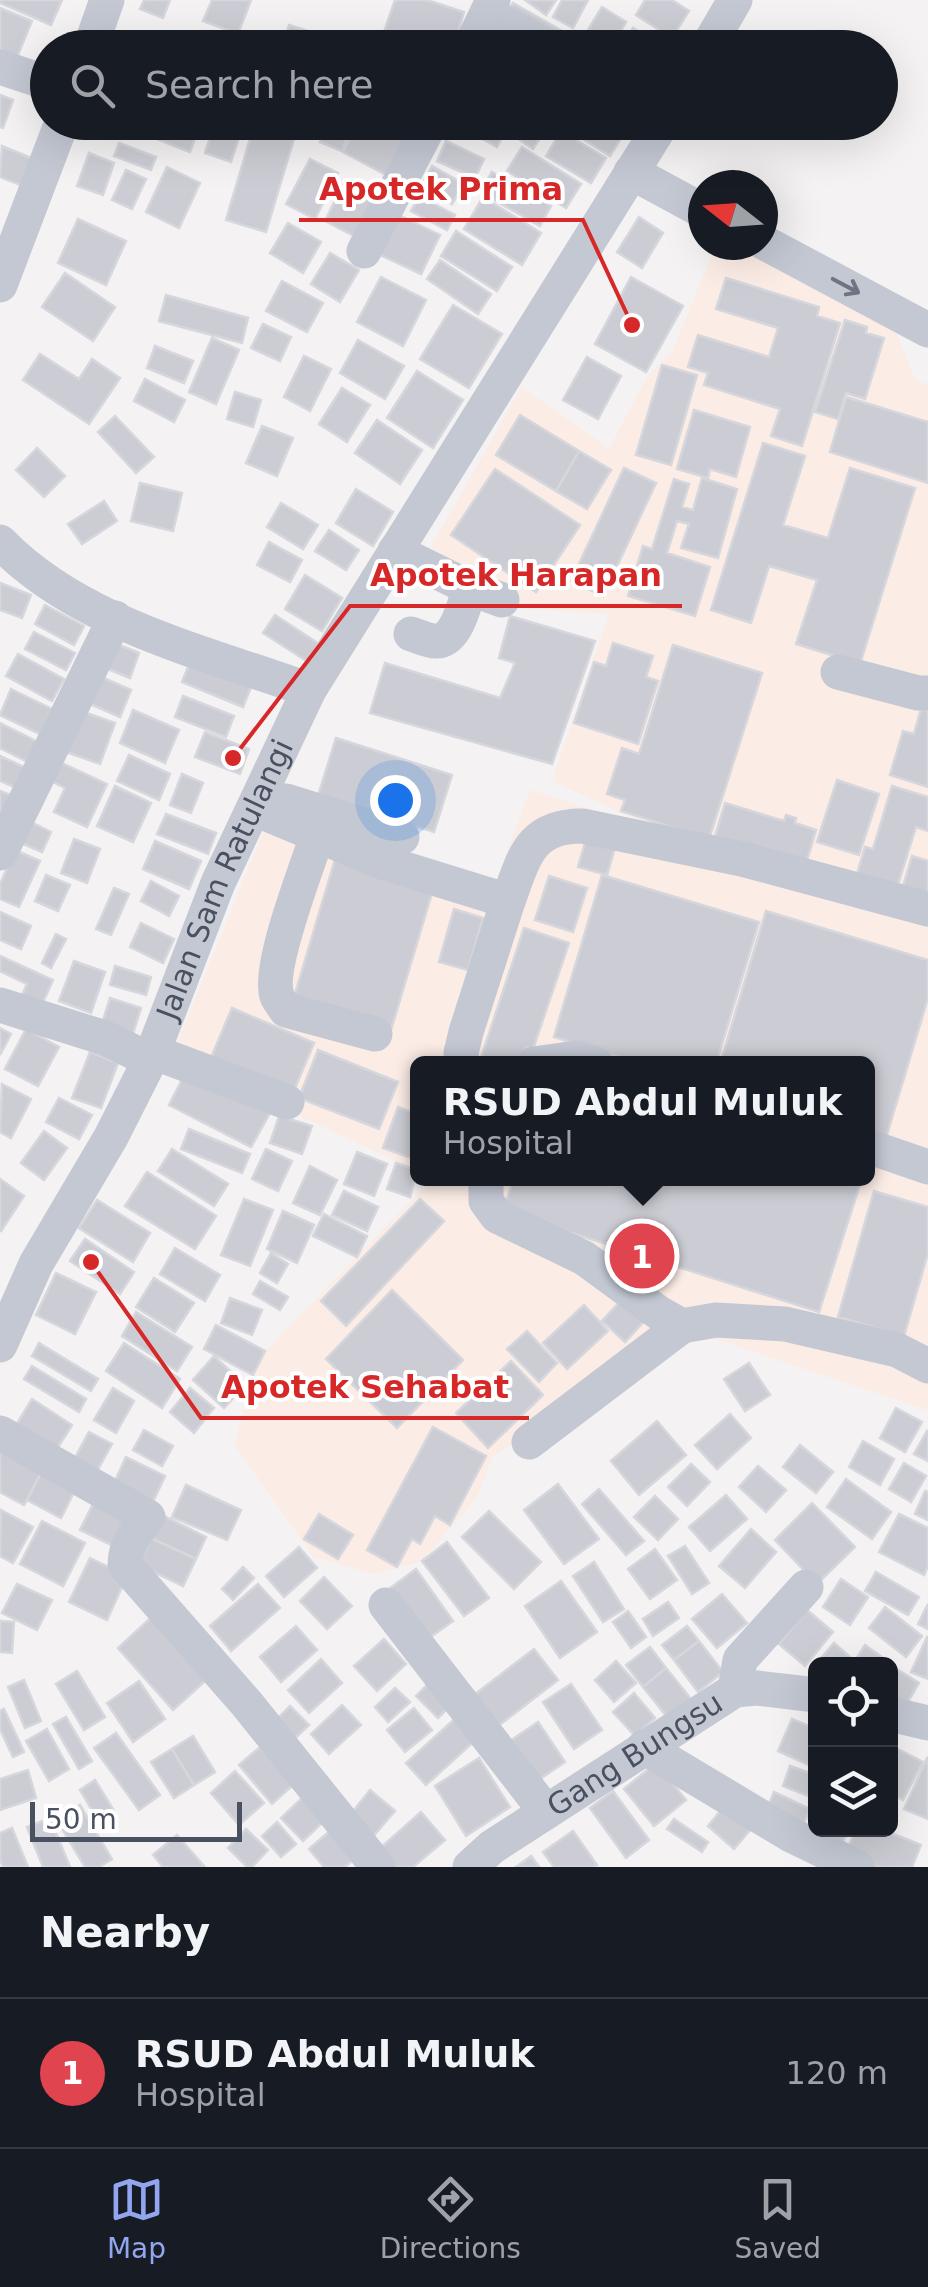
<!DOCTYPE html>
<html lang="en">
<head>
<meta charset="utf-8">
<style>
  body { margin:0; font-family:"DejaVu Sans",sans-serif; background:#20242c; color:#f1f3f6 }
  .controls { position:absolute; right:30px; bottom:30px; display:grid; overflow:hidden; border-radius:15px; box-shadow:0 10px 40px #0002 }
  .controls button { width:90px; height:90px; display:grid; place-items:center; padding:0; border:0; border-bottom:2px solid #363941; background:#171b24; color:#f1f3f6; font:50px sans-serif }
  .compass { position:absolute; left:688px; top:170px; width:90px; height:90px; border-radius:50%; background:#171b24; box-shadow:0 10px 40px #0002; rotate:287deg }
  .scale { position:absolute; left:30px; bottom:25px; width:212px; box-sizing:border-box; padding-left:10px; border:5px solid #495060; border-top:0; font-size:28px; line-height:35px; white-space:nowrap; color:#495060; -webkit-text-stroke:8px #fff; paint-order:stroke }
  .you { position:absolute; left:395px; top:800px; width:35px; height:35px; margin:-25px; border:8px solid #fff; border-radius:50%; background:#1a73e8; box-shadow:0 0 0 15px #1a73e833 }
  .badge { display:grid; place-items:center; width:65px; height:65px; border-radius:50%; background:#91a6ee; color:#fff; font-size:32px; font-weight:700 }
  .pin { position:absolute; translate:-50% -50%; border:5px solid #fff; box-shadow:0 2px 10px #0006 }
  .popup { position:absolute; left:410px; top:1056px; width:465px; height:130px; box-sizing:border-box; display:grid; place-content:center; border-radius:15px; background:#171b24; filter:drop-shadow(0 2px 8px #0005); font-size:32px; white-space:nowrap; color:#9ea1a6 }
  .popup b { font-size:38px; color:#f1f3f6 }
  .popup::after { content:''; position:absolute; left:50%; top:100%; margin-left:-20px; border:20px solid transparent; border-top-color:#171b24 }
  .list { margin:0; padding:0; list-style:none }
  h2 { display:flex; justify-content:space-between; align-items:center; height:130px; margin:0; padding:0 40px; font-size:42px }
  h2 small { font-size:32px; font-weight:400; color:#9ea1a6 }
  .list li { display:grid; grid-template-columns:65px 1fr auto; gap:30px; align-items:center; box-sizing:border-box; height:150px; padding:0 40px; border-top:2px solid #363941 }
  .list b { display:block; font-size:38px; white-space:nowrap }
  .list p { margin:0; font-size:32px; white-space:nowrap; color:#9ea1a6 }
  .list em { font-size:32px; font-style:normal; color:#9ea1a6 }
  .icon { flex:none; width:55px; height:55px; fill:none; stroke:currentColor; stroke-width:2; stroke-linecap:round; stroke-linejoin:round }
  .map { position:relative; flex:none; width:928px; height:1867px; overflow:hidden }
  .search { position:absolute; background:#171b24; box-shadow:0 10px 40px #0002; left:30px; right:30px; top:30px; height:110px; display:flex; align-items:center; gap:25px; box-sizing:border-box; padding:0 35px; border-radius:55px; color:#9ea1a6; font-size:38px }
  .sheet { height:280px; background:#171b24 }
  nav { display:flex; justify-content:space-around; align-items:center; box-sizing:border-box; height:140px; border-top:2px solid #363941; background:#171b24; font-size:28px; color:#9ea1a6 }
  nav a { display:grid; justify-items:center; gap:5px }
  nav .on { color:#91a6ee }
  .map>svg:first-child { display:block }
  .medical { fill:#fbece5 }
  .building { fill:#cccdd4; stroke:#d6d6dd; stroke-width:2.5 }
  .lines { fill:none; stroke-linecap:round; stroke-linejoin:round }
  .minor { stroke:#c3c8d3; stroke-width:35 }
  .oneway { stroke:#6e7482 }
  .labels { text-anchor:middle; stroke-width:8; stroke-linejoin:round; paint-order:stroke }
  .street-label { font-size:30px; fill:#495060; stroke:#fff }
  .leader { fill:none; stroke:#d62828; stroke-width:4 }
  .callout-dot { fill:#d62828; stroke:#fff; stroke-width:4 }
  .callout-label { font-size:32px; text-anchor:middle; font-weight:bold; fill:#d62828; stroke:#fff; stroke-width:8; stroke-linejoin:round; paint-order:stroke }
</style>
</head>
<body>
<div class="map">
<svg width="928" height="1867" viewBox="0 0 928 1867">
  <rect width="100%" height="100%" fill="#f4f2f2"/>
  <path class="medical" d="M716,245H746L760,252L897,334L915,380L928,385V1410L701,1334L493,1456L477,1497L422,1561L374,1574L314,1557L235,1446L255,1362L432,1179L867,1178V1064H417V1171L172,1056L270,816L497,880L530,790L662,831L552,781L609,614L526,609L431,547L522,387L609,449L647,377L672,352Z"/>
  <path class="building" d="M0,0H62L51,25L0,3Z
    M144,0H170L163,18L140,9Z
    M212,0H251L238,34L203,21Z
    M395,0H427L464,12L453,48H432L384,32Z
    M525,0H556L546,15Z
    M562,0H588L573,28L553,17Z
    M645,0H672L689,11L672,38L636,15Z
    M513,3L562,31L553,47L504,19Z
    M602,7L626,22L611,48H577Z
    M0,8L32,21L13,67L0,62Z
    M289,25L327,37L324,48H282Z
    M633,28L665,48H621Z
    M212,33L238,46L237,48H205Z
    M0,95L13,100L3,128L0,127Z
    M114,122H201L190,152Z
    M215,122H244L231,162L205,153Z
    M255,122H299L266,232L226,220Z
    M328,122H353L342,151L320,142Z
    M358,122H378L410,140L390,177L343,152Z
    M453,122H510L497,147Z
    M519,122H550L533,149L511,134Z
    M581,122H591L620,140L610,156L575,134Z
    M603,122H638L628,138Z
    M561,131L606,158L591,183L546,156Z
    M446,141L484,159L475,178L437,161Z
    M119,143L156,157L151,170L114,156Z
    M2,146L36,160L25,187L0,177Z
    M522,147L581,184L566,208L507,171Z
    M89,153L114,163L103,195L77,186Z
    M310,159L338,173L315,219L286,204Z
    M432,166L464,184L452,204L421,186Z
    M167,167L200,183L179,228L146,212Z
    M126,170L146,179L132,209L112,200Z
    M492,172L551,206L540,226L480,192Z
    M345,180L385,200L364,241L325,221Z
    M419,196L455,215L447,230L411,211Z
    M483,197L541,233L522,265L464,229Z
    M399,215L440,235L421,274L380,255Z
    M639,217L663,233L642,268L617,252Z
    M78,219L126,241L106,285L58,263Z
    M288,223L321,242L303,273L270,253Z
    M456,231L512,267L497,291L441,256Z
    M330,253L359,270L340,302L311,284Z
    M440,260L491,294L478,314L427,279Z
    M65,273L115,307L93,341L42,307Z
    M381,277L426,300L403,346L357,322Z
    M631,277L683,306L646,372L595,344Z
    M726,278L819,307L817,316L840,323L802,446L771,436L780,409L704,385L708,373L688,367L698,335L769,357L778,328L716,309Z
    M282,281L323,303L307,332L266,311Z
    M166,295L248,318L242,343L159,321Z
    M453,305L502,334L469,388L420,359Z
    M845,320L867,327L866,333L884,338L865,399L846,393L838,419L815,412Z
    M263,324L291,337L280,361L251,348Z
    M212,338L239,350L216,404L189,392Z
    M358,340L404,366L385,399L340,373Z
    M155,346L193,361L184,383L147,368Z
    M40,354L79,379L92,359L120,378L89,424L23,380Z
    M304,356L331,369L310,411L284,397Z
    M587,357L621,376L598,419L563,400Z
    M662,365L697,375L671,465L636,455Z
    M417,371L463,400L433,448L387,418Z
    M145,379L185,400L174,422L134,401Z
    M342,388L370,405L347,442L319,424Z
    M235,392L261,400L253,427L227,419Z
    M846,397L928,422V483L830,452Z
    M694,410L750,427L736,477L710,469L708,478L677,469Z
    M520,415L579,451L556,491L496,455Z
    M115,416L154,457L136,473L98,432Z
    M377,420L422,450L400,484L355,453Z
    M262,426L293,438L277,476L246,463Z
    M763,443L805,456L783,525L828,538L850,468L915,488L860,664L796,644L817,580L769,566L751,623L711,610Z
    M37,448L65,476L44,497L16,470Z
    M579,451L611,470L587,509L556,491Z
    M624,468L656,483L603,596L571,581Z
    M495,469L580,525L536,592L451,535Z
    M702,478L737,489L718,558L681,548L689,524L677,521L667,553L710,567L695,616L628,596L643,546L652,549L674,479L689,484L682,507L693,510Z
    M140,483L182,493L173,531L131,521Z
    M356,489L393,512L373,546L336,523Z
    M104,501L117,521L82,544L68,524Z
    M281,503L318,525L303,549L267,527Z
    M329,530L359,550L346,570L315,551Z
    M269,542L302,560L290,582L257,565Z
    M305,575L342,598L322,631L285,609Z
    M0,583L31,595L22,618L0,610Z
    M45,605L84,626L74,645L35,624Z
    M275,615L319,644L308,662L263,633Z
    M510,616L595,641L552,764L370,713L385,663L500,698L515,663L499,658Z
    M34,632L75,653L66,670L25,649Z
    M112,642L139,653L130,678L103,667Z
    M613,643L653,656L646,677L658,681L638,744L574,723L594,662L606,666Z
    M673,645L762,673L709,839L621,811L625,800L607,794L622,748L639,754Z
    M18,654L64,679L52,701L6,676Z
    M190,662L251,687L243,707L182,682Z
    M99,676L131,690L120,717L88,703Z
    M11,689L52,709L40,734L0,715Z
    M183,696L234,716L226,737L175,717Z
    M921,709L928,711V787L890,775L903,731L914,734Z
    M133,710L179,730L165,763L120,743Z
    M81,711L115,723L100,764L66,752Z
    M0,723L38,742L28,762L0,748Z
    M205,732L249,749L240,774L195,757Z
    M336,738L452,775L434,832L318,796Z
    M129,755L170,774L159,800L117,781Z
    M0,756L24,767L14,787L0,781Z
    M53,759L107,784L87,827L54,812L65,788L45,778Z
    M182,774L203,783L191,813L170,805Z
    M837,780L879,794L859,855L817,842Z
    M115,786L151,803L133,842L97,826Z
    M892,786L928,797V831L916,827L895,894L855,881L865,847L873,849Z
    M0,791L13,796L0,825Z
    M725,803L784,821L786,815L796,818L795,823L816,830L805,867L714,840Z
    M166,814L216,833L208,854L157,834Z
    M29,821L51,832L42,852L19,842Z
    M587,836L616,844L607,875L578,867Z
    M74,839L100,849L87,883L61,873Z
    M155,841L201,861L189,889L143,869Z
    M15,850L40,861L19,907L0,899V884Z
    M336,856L434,886L391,1030L293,1001Z
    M912,856L928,861V900L901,893Z
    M46,875L70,885L58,911L35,901Z
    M602,875L759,922L716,1064H642L554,1037Z
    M549,876L587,888L573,932L535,920Z
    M151,881L179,896L169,916L141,901Z
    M114,888L129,894L111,935L96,929Z
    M454,909L483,918L468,970L439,962Z
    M766,911L928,960V998L885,1141L867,1136V1064H720Z
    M0,912L31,926L21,949L0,940Z
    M141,923L174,939L163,963L130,947Z
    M524,928L569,943L533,1049L526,1047L521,1064L497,1059L496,1064H479Z
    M56,934L66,939L51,968L42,963Z
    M0,956L53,980L39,1011L19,1002L27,984L0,971Z
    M74,961L105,972L91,1013L59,1001Z
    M115,966L151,977L146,995L110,985Z
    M110,998L141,1008L131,1040L100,1030Z
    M232,1008L314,1043L292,1095L210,1060Z
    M0,1028L11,1034L0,1055Z
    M26,1029L59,1047L38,1086L5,1069Z
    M318,1050L398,1082L379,1129L299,1098Z
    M90,1052L118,1063L101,1108L72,1098Z
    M187,1070L270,1113L251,1147L169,1105Z
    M2,1084L31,1099L11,1138L0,1132Z
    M59,1098L92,1115L79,1139L46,1122Z
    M398,1107L417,1114V1160L383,1148Z
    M279,1116L312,1126L302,1154L270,1143Z
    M189,1129L250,1154L242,1173L181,1149Z
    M44,1131L67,1148L44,1180L21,1163Z
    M172,1149L228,1184L214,1206L158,1171Z
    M266,1149L292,1161L278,1191L252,1179Z
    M357,1152L387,1164L374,1196L344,1184Z
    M396,1163L417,1170L410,1197L387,1189Z
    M310,1166L337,1180L320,1215L293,1203Z
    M147,1172L216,1216L195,1249L125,1206Z
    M514,1178H862L819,1312L503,1211Z
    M0,1179L24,1196L1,1231L0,1230Z
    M344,1191L378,1207L367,1231L332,1215Z
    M874,1191L928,1207V1253L904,1336L838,1317Z
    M244,1199L273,1210L250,1266L221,1255Z
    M420,1199L444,1221L346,1326L321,1301Z
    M97,1200L150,1233L133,1262L79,1228Z
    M283,1211L314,1225L297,1263L267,1249Z
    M324,1214L367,1236L357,1257L313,1236Z
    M85,1239L134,1272L120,1294L70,1261Z
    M175,1248L220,1275L205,1301L160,1274Z
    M271,1253L288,1264L277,1283L260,1273Z
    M56,1273L96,1292L75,1334L36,1315Z
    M154,1278L194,1303L175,1332L136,1307Z
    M260,1281L288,1297L280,1310L253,1294Z
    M392,1290L463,1360L397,1428L326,1359Z
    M625,1296L648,1317L625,1342L602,1321Z
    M230,1298L262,1310L252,1335L221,1323Z
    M584,1305L608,1331L567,1369L543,1343Z
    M136,1312L192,1347L177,1371L122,1336Z
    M216,1325L265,1351L253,1375L204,1349Z
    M527,1331L557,1363L539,1382L507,1349Z
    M39,1343L98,1379L91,1391L32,1356Z
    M124,1343L180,1379L162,1408L106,1371Z
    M214,1356L245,1385L224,1408L193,1380Z
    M511,1361L543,1395L488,1448L456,1413Z
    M749,1363L770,1395L745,1411L724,1379Z
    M32,1366L86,1399L79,1412L24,1379Z
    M113,1388L134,1401L116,1433L94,1420Z
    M190,1388L214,1408L194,1433L170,1412Z
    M32,1399L72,1425L53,1455L13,1430Z
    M896,1408L922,1422L905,1452L880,1438Z
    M730,1414L751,1438L717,1469L695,1445Z
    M657,1421L686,1455L639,1495L611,1461Z
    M433,1427L486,1456L450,1525L435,1516L420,1544L412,1539L397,1567L367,1550Z
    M144,1430L173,1446L162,1466L133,1450Z
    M927,1431L928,1432V1461L914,1454Z
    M89,1432L112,1444L92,1480L70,1467Z
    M863,1441L894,1459L880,1485L849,1467Z
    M800,1445L833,1472L816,1493L783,1467Z
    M0,1450L45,1466L24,1505L0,1492Z
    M126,1457L165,1476L150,1508L111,1490Z
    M904,1463L926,1476L911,1502L889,1489Z
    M691,1464L710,1482L687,1506L668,1487Z
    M758,1466L786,1490L766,1512L739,1487Z
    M43,1469L77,1486L61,1518L27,1500Z
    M846,1479L891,1512L872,1539L827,1507Z
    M558,1484L599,1539L564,1564L524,1510Z
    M186,1485L241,1510L227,1540L172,1517Z
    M599,1489L644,1541L626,1555L582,1504Z
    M925,1491L928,1492V1520L915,1514Z
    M726,1495L747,1519L710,1551L689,1527Z
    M655,1496L678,1519L658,1540L634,1517Z
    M96,1498L134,1516L118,1548L80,1530Z
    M812,1503L855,1547L817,1584L775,1540Z
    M1,1510L33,1527L13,1563L0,1556Z
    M489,1511L541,1562L514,1589L462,1537Z
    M319,1514L353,1535L338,1559L304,1539Z
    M899,1514L928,1528V1566L924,1575L879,1552Z
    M162,1515L206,1537L196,1559L151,1538Z
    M42,1521L85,1543L63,1586L20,1564Z
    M751,1529L776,1552L745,1588L719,1566Z
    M151,1538L196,1559L183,1586L139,1565Z
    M447,1542L489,1598L464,1616L422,1561Z
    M685,1546L709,1583L692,1594L668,1556Z
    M299,1547L317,1568L284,1597L266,1576Z
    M655,1549L677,1580L650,1599L628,1569Z
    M90,1558L127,1576L107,1620L69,1602Z
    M594,1562L624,1609L603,1622L573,1576Z
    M243,1567L254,1578L233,1600L222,1589Z
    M416,1569L453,1621L425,1641L389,1589Z
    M876,1572L919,1597L908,1615L865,1591Z
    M324,1577L352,1606L327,1629L300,1601Z
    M841,1579L868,1597L850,1625L823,1607Z
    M561,1581L597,1632L560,1658L525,1606Z
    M17,1584L52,1600L37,1630L2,1613Z
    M258,1584L280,1608L231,1651L210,1626Z
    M722,1594L747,1623L717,1648L692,1619Z
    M668,1602L679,1618L653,1636L643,1619Z
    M928,1604V1629L918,1624Z
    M885,1607L922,1636L906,1657L869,1628Z
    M807,1610L833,1632L805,1666L779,1644Z
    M628,1611L646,1637L631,1648L613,1622Z
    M157,1612L213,1674L173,1710L118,1648Z
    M0,1621L14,1622L12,1653L0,1652Z
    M296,1626L317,1650L281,1682L260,1657Z
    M687,1626L699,1641L674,1660L662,1645Z
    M927,1637H928V1679L911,1672Z
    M384,1639L406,1664L377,1691L354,1666Z
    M699,1641L723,1672L698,1692L674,1660Z
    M834,1643L850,1657L843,1664H816Z
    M865,1645L882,1657L878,1664H853Z
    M650,1647L666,1668L643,1687L626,1665Z
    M534,1649L558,1680L498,1726L474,1695Z
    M321,1659L342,1683L309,1713L288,1690Z
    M616,1661L636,1683L614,1702L595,1680Z
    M890,1665L919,1683L904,1708L890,1700Z
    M666,1668L691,1699L667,1717L643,1687Z
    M77,1671L105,1717L84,1730L56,1684Z
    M433,1679L455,1701L438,1718L416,1696Z
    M24,1680L41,1721L25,1728L8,1687Z
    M139,1681L165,1719L133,1742L107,1703Z
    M571,1684L602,1730L574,1749L543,1702Z
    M395,1688L410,1702L388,1722L375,1707Z
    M634,1693L655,1718L635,1736L613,1712Z
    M342,1705L361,1725L329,1754L311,1734Z
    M290,1706L309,1725L288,1745L270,1726Z
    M414,1708L432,1730L405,1752L387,1730Z
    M4,1709L24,1752L13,1757L0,1729V1711Z
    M459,1715L479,1737L426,1785L406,1763Z
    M66,1717L92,1761L79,1769L53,1724Z
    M792,1719L816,1729V1768L778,1751Z
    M538,1722L565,1762L534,1783L507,1743Z
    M47,1729L69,1769L49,1781L26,1741Z
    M116,1733L160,1795L139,1810L94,1748Z
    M193,1736L215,1772L194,1785L172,1749Z
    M260,1747L293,1785L272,1804L239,1765Z
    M896,1748L923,1762L903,1800L890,1793V1760Z
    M172,1749L194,1785L174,1798L151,1762Z
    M479,1758L510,1807L466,1836L435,1786Z
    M927,1758L928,1759V1819L904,1809Z
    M656,1763L686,1800L654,1826L624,1789Z
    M790,1766L816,1775L814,1798L783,1786Z
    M28,1770L36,1798L0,1810V1779Z
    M235,1771L264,1803L239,1825L211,1793Z
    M95,1780L116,1814L100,1824L80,1790Z
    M370,1790L395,1811L370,1840L346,1820Z
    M613,1791L649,1840L626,1858L590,1808Z
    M774,1792L810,1809L800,1832L764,1816Z
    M302,1798L324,1821L303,1841L281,1818Z
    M80,1805L112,1859L99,1867H85L56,1819Z
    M725,1805L752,1828L734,1849L708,1826Z
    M421,1812L445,1840L413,1867H395L379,1849Z
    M816,1815V1830H848L838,1853L805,1838Z
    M50,1818L70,1867H43L27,1827Z
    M674,1819L708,1842L702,1852L667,1829Z
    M277,1822L296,1844L281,1857L262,1836Z
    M338,1824L362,1852L345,1867H324L309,1849Z
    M12,1828L28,1867H3L0,1860V1833Z
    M246,1829L268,1850L252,1867H247L228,1848Z
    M856,1830H884L921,1845L912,1867H870L844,1856Z
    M573,1831L597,1865L593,1867H554L543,1852Z
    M177,1835L204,1866L202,1867H163L153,1855Z
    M531,1856L539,1867H516Z"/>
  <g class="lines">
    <g class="minor">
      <path d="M493,0L487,13L548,48"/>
      <path d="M90,48L107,0"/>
      <path d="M470,48L487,13"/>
      <path d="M707,48L735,0"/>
      <path d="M0,67L48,83"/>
      <path d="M631,172L703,211"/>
      <path d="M763,242L928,330"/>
      <path d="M364,251L431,122"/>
      <path d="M0,285L62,122"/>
      <path d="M0,542C79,624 205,652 309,690"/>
      <path d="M395,551L470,588L502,600"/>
      <path d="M411,634C418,636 428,641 435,641C457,642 464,604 470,588"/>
      <path d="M838,672L918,693H928"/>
      <path d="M286,801L402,837"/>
      <path d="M255,809L382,862L508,901C524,858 529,826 582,826L742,859L928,909"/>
      <path d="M317,836C307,868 267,967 277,996C279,1001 283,1005 286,1010L375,1034"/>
      <path d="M0,853L115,618"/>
      <path d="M0,1005L105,1038L150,1060"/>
      <path d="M153,1052L287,1102"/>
      <path d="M462,1064L461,1053L466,1032L508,901"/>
      <path d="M534,1064L576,1058L596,1064"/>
      <path d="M867,1146L928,1167"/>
      <path d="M486,1178V1201L497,1216L584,1258L659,1313L682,1326L716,1320L785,1324L897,1350L928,1366"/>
      <path id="s1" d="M0,1345L36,1264L111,1137L150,1060L218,883L309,690L663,122"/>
      <path d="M0,1433L148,1517C136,1532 125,1545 125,1565L247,1704L378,1867"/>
      <path d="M529,1442L682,1326"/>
      <path d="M386,1605L546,1812"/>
      <path d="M735,1690L740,1660L806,1587"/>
      <path d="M890,1714L928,1723"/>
      <path d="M644,1747L791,1835L857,1867"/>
      <path id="s2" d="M470,1867L492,1847L735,1690L757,1688L816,1695"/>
    </g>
  </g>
  <defs><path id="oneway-shaft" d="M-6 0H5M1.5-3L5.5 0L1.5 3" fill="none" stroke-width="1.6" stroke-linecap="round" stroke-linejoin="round" transform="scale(2.5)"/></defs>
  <use class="oneway" href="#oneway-shaft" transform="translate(846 286) rotate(28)"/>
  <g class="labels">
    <g class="street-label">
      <text dy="10" stroke="none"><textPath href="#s1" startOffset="518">Jalan Sam Ratulangi</textPath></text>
      <text dy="10" stroke="none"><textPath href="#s2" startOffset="200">Gang Bungsu</textPath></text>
    </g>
  </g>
  <path class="leader" d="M632 325L583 220H299M233 758L350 606H682M91 1262L201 1418H529"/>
  <g class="callout-dot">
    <circle cx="632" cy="325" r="10"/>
    <circle cx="233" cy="758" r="10"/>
    <circle cx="91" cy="1262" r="10"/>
  </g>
  <g class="callout-label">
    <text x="441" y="200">Apotek Prima</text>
    <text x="516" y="586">Apotek Harapan</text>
    <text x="365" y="1398">Apotek Sehabat</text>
  </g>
</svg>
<div class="controls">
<button><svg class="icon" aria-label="locate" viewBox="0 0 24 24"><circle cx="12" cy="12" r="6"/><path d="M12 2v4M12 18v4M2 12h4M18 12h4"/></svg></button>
<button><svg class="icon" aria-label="layers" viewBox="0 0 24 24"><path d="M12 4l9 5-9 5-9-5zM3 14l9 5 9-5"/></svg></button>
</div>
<svg class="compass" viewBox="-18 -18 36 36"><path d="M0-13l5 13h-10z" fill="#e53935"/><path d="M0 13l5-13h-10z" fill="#9ea1a6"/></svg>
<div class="scale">50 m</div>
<div class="you"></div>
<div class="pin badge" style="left:642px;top:1256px;background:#e0444e">1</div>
<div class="popup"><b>RSUD Abdul Muluk</b>Hospital</div>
<div class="search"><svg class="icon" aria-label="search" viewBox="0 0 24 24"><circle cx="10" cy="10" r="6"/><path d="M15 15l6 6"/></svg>Search here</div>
</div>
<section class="sheet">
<h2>Nearby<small></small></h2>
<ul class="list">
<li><span class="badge" style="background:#e0444e">1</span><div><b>RSUD Abdul Muluk</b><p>Hospital</p></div><em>120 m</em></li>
</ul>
</section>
<nav>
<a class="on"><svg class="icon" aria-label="map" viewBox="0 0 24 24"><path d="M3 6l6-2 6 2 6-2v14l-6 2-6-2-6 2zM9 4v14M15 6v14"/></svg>Map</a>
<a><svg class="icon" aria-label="directions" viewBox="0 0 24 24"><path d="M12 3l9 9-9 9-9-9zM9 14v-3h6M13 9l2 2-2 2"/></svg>Directions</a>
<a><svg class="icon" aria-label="saved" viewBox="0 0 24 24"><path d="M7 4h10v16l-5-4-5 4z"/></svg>Saved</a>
</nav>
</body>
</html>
